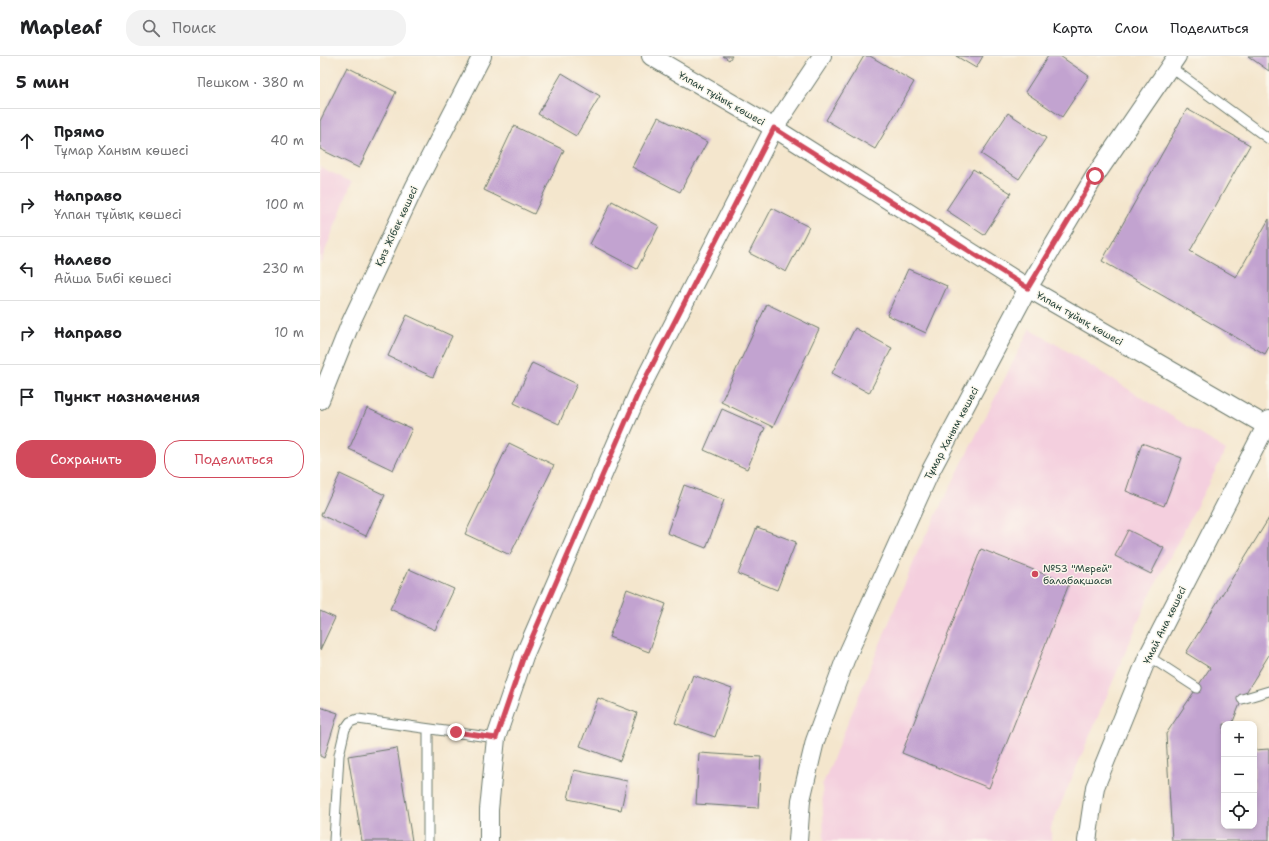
<!DOCTYPE html>
<html lang="ru">
<head>
<meta charset="utf-8">
<style>
  body { margin:0; font-family:"Shantell Sans",sans-serif; background:#f2f2f2; color:#202124 }
  .controls { position:absolute; right:12px; bottom:12px; display:grid; overflow:hidden; border-radius:8px; box-shadow:0 2px 6px #0003 }
  .controls button { width:36px; height:36px; display:grid; place-items:center; padding:0; border:0; border-bottom:1px solid #e0e0e0; background:#fff; color:#202124; font:20px sans-serif }
  .stop { position:absolute; width:12px; height:12px; margin:-9px; border:3px solid #d1495b; border-radius:50%; background:#fff }
  .stop.end { background:#d1495b; border-color:#fff; box-shadow:0 1px 4px #0008 }
  .list { margin:0; padding:0; list-style:none }
  h2 { display:flex; justify-content:space-between; align-items:center; height:52px; margin:0; padding:0 16px; font-size:17px }
  h2 small { font-size:13px; font-weight:400; color:#757577 }
  .list li { display:grid; grid-template-columns:26px 1fr auto; gap:12px; align-items:center; box-sizing:border-box; height:64px; padding:0 16px; border-top:1px solid #e0e0e0 }
  .list b { display:block; font-size:15px; white-space:nowrap }
  .list p { margin:0; font-size:13px; white-space:nowrap; color:#757577 }
  .list em { font-size:13px; font-style:normal; color:#757577 }
  .actions { display:flex; gap:8px; padding:12px 16px }
  .actions a { flex:1; padding:9px 0; border:1px solid #d1495b; border-radius:16px; text-align:center; font-size:14px; color:#d1495b }
  .actions .main { background:#d1495b; color:#fff }
  .icon { flex:none; width:22px; height:22px; fill:none; stroke:currentColor; stroke-width:2; stroke-linecap:round; stroke-linejoin:round }
  .map { position:relative; flex:none; width:949px; height:785px; overflow:hidden }
  header { display:flex; align-items:center; gap:24px; box-sizing:border-box; height:56px; padding:0 20px; background:#fff; border-bottom:1px solid #e0e0e0 }
  header strong { font-size:19px }
  nav { display:flex; gap:22px; margin-inline-start:auto; font-size:14px }
  .search { width:280px; height:36px; background:#f2f2f2; display:flex; align-items:center; gap:10px; box-sizing:border-box; padding:0 14px; border-radius:16px; color:#757577; font-size:15px }
  main { display:flex }
  aside { flex:1; background:#fff }
  .map>svg:first-child { display:block }
  .built { fill:#f4cfde }
  .building { fill:#c2a3d0 }
  .lines { fill:none; stroke-linecap:round; stroke-linejoin:round }
  .lane-casing { stroke:#6a786a; stroke-width:11 }
  .street-casing { stroke:#6a786a; stroke-width:20 }
  .lane { stroke:#fff; stroke-width:9 }
  .street { stroke:#fff; stroke-width:18 }
  .route { stroke:#d1495b; stroke-width:5 }
  .poi-dot { fill:#d1495b; stroke:#fbf7ec; stroke-width:1.5 }
  .labels { text-anchor:middle; stroke-width:3; stroke-linejoin:round; paint-order:stroke }
  .street-label { font-size:10px; fill:#1f3d34; stroke:#fbf7ec }
  .poi-label { font-size:10px; fill:#1f3d34; stroke:#fbf7ec; text-anchor:start }
</style>
</head>
<body>
<header>
<strong>Mapleaf</strong>
<div class="search"><svg class="icon" aria-label="search" viewBox="0 0 24 24"><circle cx="10" cy="10" r="6"/><path d="M15 15l6 6"/></svg>Поиск</div>
<nav><a>Карта</a><a>Слои</a><a>Поделиться</a></nav>
</header>
<main>
<aside>
<h2>5 мин<small>Пешком · 380 m</small></h2>
<ul class="list">
<li><svg class="icon" aria-label="ahead" viewBox="0 0 24 24"><path d="M12 20V5M6 11l6-6 6 6"/></svg><div><b>Прямо</b><p>Тұмар Ханым көшесі</p></div><em>40 m</em></li>
<li><svg class="icon" aria-label="right" viewBox="0 0 24 24"><path d="M7 20v-9h11M14 6l5 5-5 5"/></svg><div><b>Направо</b><p>Ұлпан тұйық көшесі</p></div><em>100 m</em></li>
<li><svg class="icon" aria-label="left" viewBox="0 0 24 24"><path d="M17 20v-9H6M10 6l-5 5 5 5"/></svg><div><b>Налево</b><p>Айша Бибі көшесі</p></div><em>230 m</em></li>
<li><svg class="icon" aria-label="right" viewBox="0 0 24 24"><path d="M7 20v-9h11M14 6l5 5-5 5"/></svg><div><b>Направо</b></div><em>10 m</em></li>
<li><svg class="icon" aria-label="arrive" viewBox="0 0 24 24"><path d="M6 21V4h12l-3 4 3 4H6"/></svg><div><b>Пункт назначения</b></div></li>
</ul>
<div class="actions"><a class="main">Сохранить</a><a>Поделиться</a></div>
</aside>
<div class="map">
<svg width="949" height="785" viewBox="0 0 949 785">
  <rect width="100%" height="100%" fill="#fbf7ec"/>
  <filter id="ink" filterUnits="userSpaceOnUse"><feTurbulence type="fractalNoise" baseFrequency=".025" numOctaves="2"/><feDisplacementMap in="SourceGraphic" scale="8" xChannelSelector="R" yChannelSelector="G"/><feConvolveMatrix kernelMatrix="1 2 1 2 8 2 1 2 1" color-interpolation-filters="sRGB"/></filter>
  <filter id="wash" filterUnits="userSpaceOnUse"><feTurbulence type="fractalNoise" baseFrequency=".012" numOctaves="4" result="noise"/><feDisplacementMap in="SourceGraphic" scale="16" xChannelSelector="R" yChannelSelector="G"/><feGaussianBlur stdDeviation="0.9" result="paint"/><feColorMatrix in="noise" values="0 0 0 0 0 0 0 0 0 0 0 0 0 0 0 0 0 1.4 0 .05"/><feComposite in="paint" operator="in"/></filter>
  <g filter="url(#wash)">
    <rect width="100%" height="100%" fill="#f4e6cd"/>
    <path class="built" d="M0,111L32,126L0,208Z
      M710,272L906,394L828,543L731,771V785H504L502,730L599,493Z"/>
    <g id="blocks">
      <path class="building" d="M403,0H412L409,4Z
        M544,0H550L594,26L555,93L506,64Z
        M636,0H663L656,12Z
        M728,0H740L769,20L742,61L705,36Z
        M928,0H949V15Z
        M27,11L76,36L39,112L0,93V65Z
        M242,17L280,40L256,80L218,58Z
        M867,53L930,89L870,195L916,221L949,163V291L945,298L782,205Z
        M688,57L726,82L699,123L661,98Z
        M338,61L387,86L360,136L312,111Z
        M194,70L244,94L214,158L164,134Z
        M653,113L691,137L664,179L626,154Z
        M292,145L339,170L317,213L270,188Z
        M452,152L489,171L466,216L429,197Z
        M588,213L627,230L606,277L567,259Z
        M447,248L499,273L453,371L401,346Z
        M87,259L132,280L113,321L68,300Z
        M535,272L572,292L549,337L512,317Z
        M212,307L257,328L239,368L194,347Z
        M47,352L92,373L73,414L29,393Z
        M402,353L445,372L427,413L384,394Z
        M189,387L234,409L190,499L145,478Z
        M822,387L862,402L844,450L806,435Z
        M20,418L65,439L46,480L1,459Z
        M364,429L404,444L386,492L347,477Z
        M949,462V599L922,643L912,668H904V688L902,695H904V770H934V694L949,693V785H852L846,678L890,612L866,597Z
        M437,471L476,486L457,534L418,518Z
        M808,474L844,492L831,518L795,500Z
        M661,493L749,528L669,732L582,697Z
        M89,513L134,533L115,574L70,553Z
        M307,533L346,548L329,596L289,581Z
        M0,555L15,562L0,594Z
        M373,619L412,633L395,681L355,667Z
        M278,642L317,657L300,705L260,690Z
        M0,651L18,657L4,702L0,700Z
        M77,692L92,785H42L28,700Z
        M379,697L441,701L438,752L376,748Z
        M254,714L307,725L301,754L248,743Z"/>
    </g>
  </g>
  <g filter="url(#ink)">
    <use href="#blocks" fill-opacity="0" stroke="#6a786a" stroke-width="1"/>
    <g class="lines">
      <defs>
        <path id="lane" d="M849,10L949,83
          M828,600L877,632
          M922,643L949,635
          M14,785L19,699L25,673L30,666L38,663L176,682
          M108,785V673"/>
        <path id="street" d="M331,0L454,72L708,232L945,369
          M0,344L31,266L95,130L162,0
          M169,785V754L176,682L204,600L320,333L454,72L502,0
          M478,785L481,744L495,685L525,604L610,416L708,232L775,120L857,0
          M767,785L775,731L828,600L949,364"/>
      </defs>
      <use href="#lane" class="lane-casing"/>
      <use href="#street" class="street-casing"/>
      <use href="#lane" class="lane"/>
      <use href="#street" class="street"/>
    </g>
  </g>
  <g class="lines" filter="url(#ink)">
    <path class="route" d="M136,676L176,682L204,600L320,333L454,72L708,232L775,120"/>
  </g>
  <circle class="poi-dot" cx="715" cy="518" r="4"/>
  <g class="labels">
    <g class="street-label">
      <text transform="translate(402 42) rotate(30)" y="4">Ұлпан тұйық көшесі</text>
      <text transform="translate(76 170) rotate(-65)" y="4">Қыз Жібек көшесі</text>
      <text transform="translate(760 262) rotate(30)" y="4">Ұлпан тұйық көшесі</text>
      <text transform="translate(631 377) rotate(-62)" y="4">Тұмар Ханым көшесі</text>
      <text transform="translate(844 569) rotate(-64)" y="4">Ұмай Ана көшесі</text>
    </g>
    <g class="poi-label">
      <text x="723" y="516">№53 "Мерей"<tspan x="723" dy="12">балабақшасы</tspan></text>
    </g>
  </g>
</svg>
<div class="controls">
<button>+</button>
<button>−</button>
<button><svg class="icon" aria-label="locate" viewBox="0 0 24 24"><circle cx="12" cy="12" r="6"/><path d="M12 2v4M12 18v4M2 12h4M18 12h4"/></svg></button>
</div>
<div class="stop" style="left:775px;top:120px"></div>
<div class="stop end" style="left:136px;top:676px"></div>
</div>
</main>
</body>
</html>
